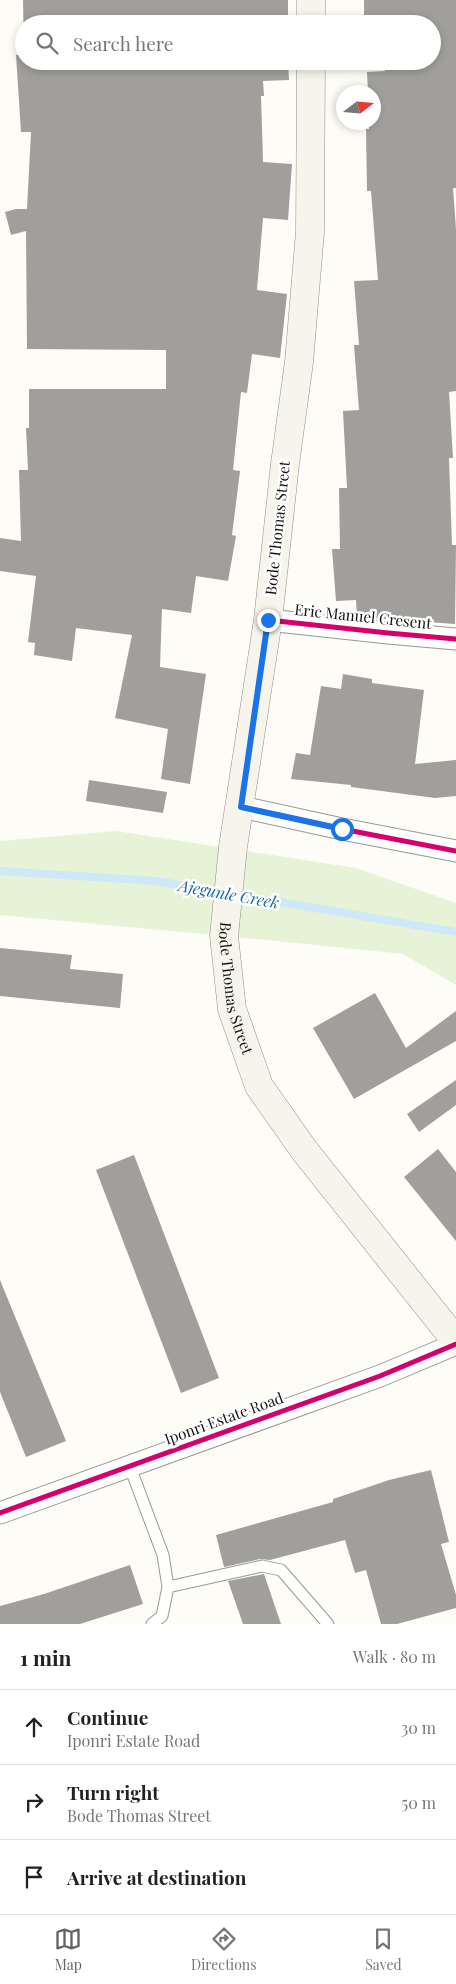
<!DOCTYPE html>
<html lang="en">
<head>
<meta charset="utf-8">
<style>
  body { margin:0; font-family:"Playfair Display",serif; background:#f6f6f6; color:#222 }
  .compass { position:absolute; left:336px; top:85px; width:45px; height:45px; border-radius:50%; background:#fff; box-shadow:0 2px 8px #0003; rotate:74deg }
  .stop { position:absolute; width:15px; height:15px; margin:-11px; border:4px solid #1a73e8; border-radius:50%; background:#fff }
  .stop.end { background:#1a73e8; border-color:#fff; box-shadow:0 1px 5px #0008 }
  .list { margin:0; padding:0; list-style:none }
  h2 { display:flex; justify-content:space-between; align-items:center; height:65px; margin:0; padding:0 20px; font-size:21px }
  h2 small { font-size:16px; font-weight:400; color:#767676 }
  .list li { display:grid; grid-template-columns:32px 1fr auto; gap:15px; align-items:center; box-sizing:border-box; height:75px; padding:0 20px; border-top:1px solid #e0e0e0 }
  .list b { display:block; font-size:19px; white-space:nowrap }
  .list p { margin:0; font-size:16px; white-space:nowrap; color:#767676 }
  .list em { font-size:16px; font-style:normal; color:#767676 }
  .icon { flex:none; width:28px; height:28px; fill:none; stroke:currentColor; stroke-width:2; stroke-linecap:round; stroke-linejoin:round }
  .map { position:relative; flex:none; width:456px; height:1624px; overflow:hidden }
  .search { position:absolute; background:#fff; box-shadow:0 2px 8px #0003; left:15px; right:15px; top:15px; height:55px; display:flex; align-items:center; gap:12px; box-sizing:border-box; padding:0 18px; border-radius:28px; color:#767676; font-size:19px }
  .sheet { height:290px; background:#fff }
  nav { display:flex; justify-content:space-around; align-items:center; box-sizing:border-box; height:70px; border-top:1px solid #e0e0e0; background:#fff; font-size:14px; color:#767676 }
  nav a { display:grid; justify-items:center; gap:2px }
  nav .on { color:#646362 }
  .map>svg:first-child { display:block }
  .green { fill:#e7f3d7 }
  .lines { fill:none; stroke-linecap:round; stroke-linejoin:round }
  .stream { stroke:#cde8f7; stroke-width:8 }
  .building { fill:#a19f9c }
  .service-casing { stroke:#979795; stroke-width:13 }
  .minor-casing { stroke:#979795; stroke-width:23 }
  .secondary-casing { stroke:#8e8d8b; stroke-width:29 }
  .service { stroke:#fffffe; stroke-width:11 }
  .minor { stroke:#fffffe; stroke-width:21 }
  .secondary { stroke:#f6f4eb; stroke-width:28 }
  .cycleway-casing { stroke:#fff; stroke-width:8 }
  .cycleway { stroke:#d6006c; stroke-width:5 }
  .route { stroke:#1a73e8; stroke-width:6 }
  .labels { text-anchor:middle; stroke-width:5; stroke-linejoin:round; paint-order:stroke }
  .street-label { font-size:15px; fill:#111; stroke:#fff }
  .water-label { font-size:16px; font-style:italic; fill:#1768a6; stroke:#fff }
</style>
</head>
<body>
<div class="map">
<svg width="456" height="1624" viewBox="0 0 456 1624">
  <rect width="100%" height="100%" fill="#fdfcf7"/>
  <path class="green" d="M116,831L356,868L456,903V985L403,954L277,941L0,915V841Z"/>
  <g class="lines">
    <path class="stream" d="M0,871L156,881L456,932"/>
  </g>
  <path class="building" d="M23,0H288V24H24V61H288L289,80L263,81L264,96H261L263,162L292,164L288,220L263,218L257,290L287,294L280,358L252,354L247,393L241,392L233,470L240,471L232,535L236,536L228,581L196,576L191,613L162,609L160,667L206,674L190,784L161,779L168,729L115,718L132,635L76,628L72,661L34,655L35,643L28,642L36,576L0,571V538L21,541L19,470H28L26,428H29V389H166V350L27,349L26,231L11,235L5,212L16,209H27L31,132H21L16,55L24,54Z
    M364,0H456V188H453L456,229V391L449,392L453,458H449L452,545H456L455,624L357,617L356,600L336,601L332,549H340L339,488H347L343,411L359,410L354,345H359L354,281L378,280L371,191H367L366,129H369V122H374V92H368L367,72L385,71L384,61H432V24H364Z
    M343,674L372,679V683L424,690L415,764L456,760V796L435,798L351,787V785L291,779L296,753L310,755L321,686L341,689Z
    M89,780L167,792L163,813L86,801Z
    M0,948L72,955L70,969L123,974L120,1008L0,996Z
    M375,993L406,1048L456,1011V1041L354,1099L313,1028Z
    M456,1080V1105L419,1132L407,1114Z
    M438,1149L456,1172V1241L404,1177Z
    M134,1155L219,1378L181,1393L96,1170Z
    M0,1280L66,1441L26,1457L0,1392Z
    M431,1470L449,1542L441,1544L456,1595V1608L397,1624H381L366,1570L355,1573L345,1540L270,1560L260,1559L224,1567L216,1535L333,1502V1499L389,1480Z
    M130,1565L143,1604L80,1624H0V1606L44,1594Z
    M264,1574L281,1624H243L228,1581Z"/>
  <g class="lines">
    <defs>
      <path id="service" d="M130,1467L163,1555L168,1587L162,1616L152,1624
        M168,1587L262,1566L281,1570L328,1624"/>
      <path id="minor" d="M268,620L388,633L456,639
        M241,807L342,829L456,851
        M0,1513L380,1376L456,1344"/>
      <g id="secondary">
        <path d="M311,24V0"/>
        <path id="s1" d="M311,61L310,232L299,362L285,464L268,620L233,847L224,936L232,1009L259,1086L304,1150L456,1341"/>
      </g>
    </defs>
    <use href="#service" class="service-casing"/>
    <use href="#minor" class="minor-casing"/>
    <use href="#secondary" class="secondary-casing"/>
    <use href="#service" class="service"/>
    <use href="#minor" class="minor"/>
    <use href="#secondary" class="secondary"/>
    <defs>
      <path id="cycleway" d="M268,620L388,633L456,639
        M241,807L342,829L456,851
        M0,1513L380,1376L456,1344"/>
    </defs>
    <use href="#cycleway" class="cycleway-casing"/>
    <use href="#cycleway" class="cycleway"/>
  </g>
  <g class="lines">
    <path class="route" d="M268,620L241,807L342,829"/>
  </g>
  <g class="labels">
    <g class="street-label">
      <text transform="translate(278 528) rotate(-84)" y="5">Bode Thomas Street</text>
      <text transform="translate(363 617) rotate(6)" y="5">Eric Manuel Cresent</text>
      <text dy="5" stroke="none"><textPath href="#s1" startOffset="934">Bode Thomas Street</textPath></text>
      <text transform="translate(224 1419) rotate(-20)" y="5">Iponri Estate Road</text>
    </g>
    <g class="water-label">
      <text transform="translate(229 894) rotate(10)" y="6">Ajegunle Creek</text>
    </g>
  </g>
</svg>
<svg class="compass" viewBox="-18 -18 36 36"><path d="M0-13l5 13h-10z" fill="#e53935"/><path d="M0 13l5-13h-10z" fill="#767676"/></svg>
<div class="stop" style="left:342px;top:829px"></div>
<div class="stop end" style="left:268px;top:620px"></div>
<div class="search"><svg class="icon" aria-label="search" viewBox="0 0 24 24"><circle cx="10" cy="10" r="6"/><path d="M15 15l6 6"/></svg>Search here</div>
</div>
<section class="sheet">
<h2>1 min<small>Walk · 80 m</small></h2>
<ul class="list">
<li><svg class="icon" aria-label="ahead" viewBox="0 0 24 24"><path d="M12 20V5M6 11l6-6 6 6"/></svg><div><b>Continue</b><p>Iponri Estate Road</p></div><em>30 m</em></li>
<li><svg class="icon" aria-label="right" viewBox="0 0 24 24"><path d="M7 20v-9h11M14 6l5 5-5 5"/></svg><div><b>Turn right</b><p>Bode Thomas Street</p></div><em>50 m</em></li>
<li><svg class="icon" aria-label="arrive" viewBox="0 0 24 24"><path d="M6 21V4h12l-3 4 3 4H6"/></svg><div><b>Arrive at destination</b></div></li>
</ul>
</section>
<nav>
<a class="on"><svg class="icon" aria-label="map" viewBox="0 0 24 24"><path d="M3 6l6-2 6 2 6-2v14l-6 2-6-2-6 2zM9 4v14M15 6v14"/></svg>Map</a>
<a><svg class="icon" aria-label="directions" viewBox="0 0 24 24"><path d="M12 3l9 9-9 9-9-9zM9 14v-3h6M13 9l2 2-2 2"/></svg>Directions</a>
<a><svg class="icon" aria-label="saved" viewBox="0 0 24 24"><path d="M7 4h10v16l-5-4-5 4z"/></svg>Saved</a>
</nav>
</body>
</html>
